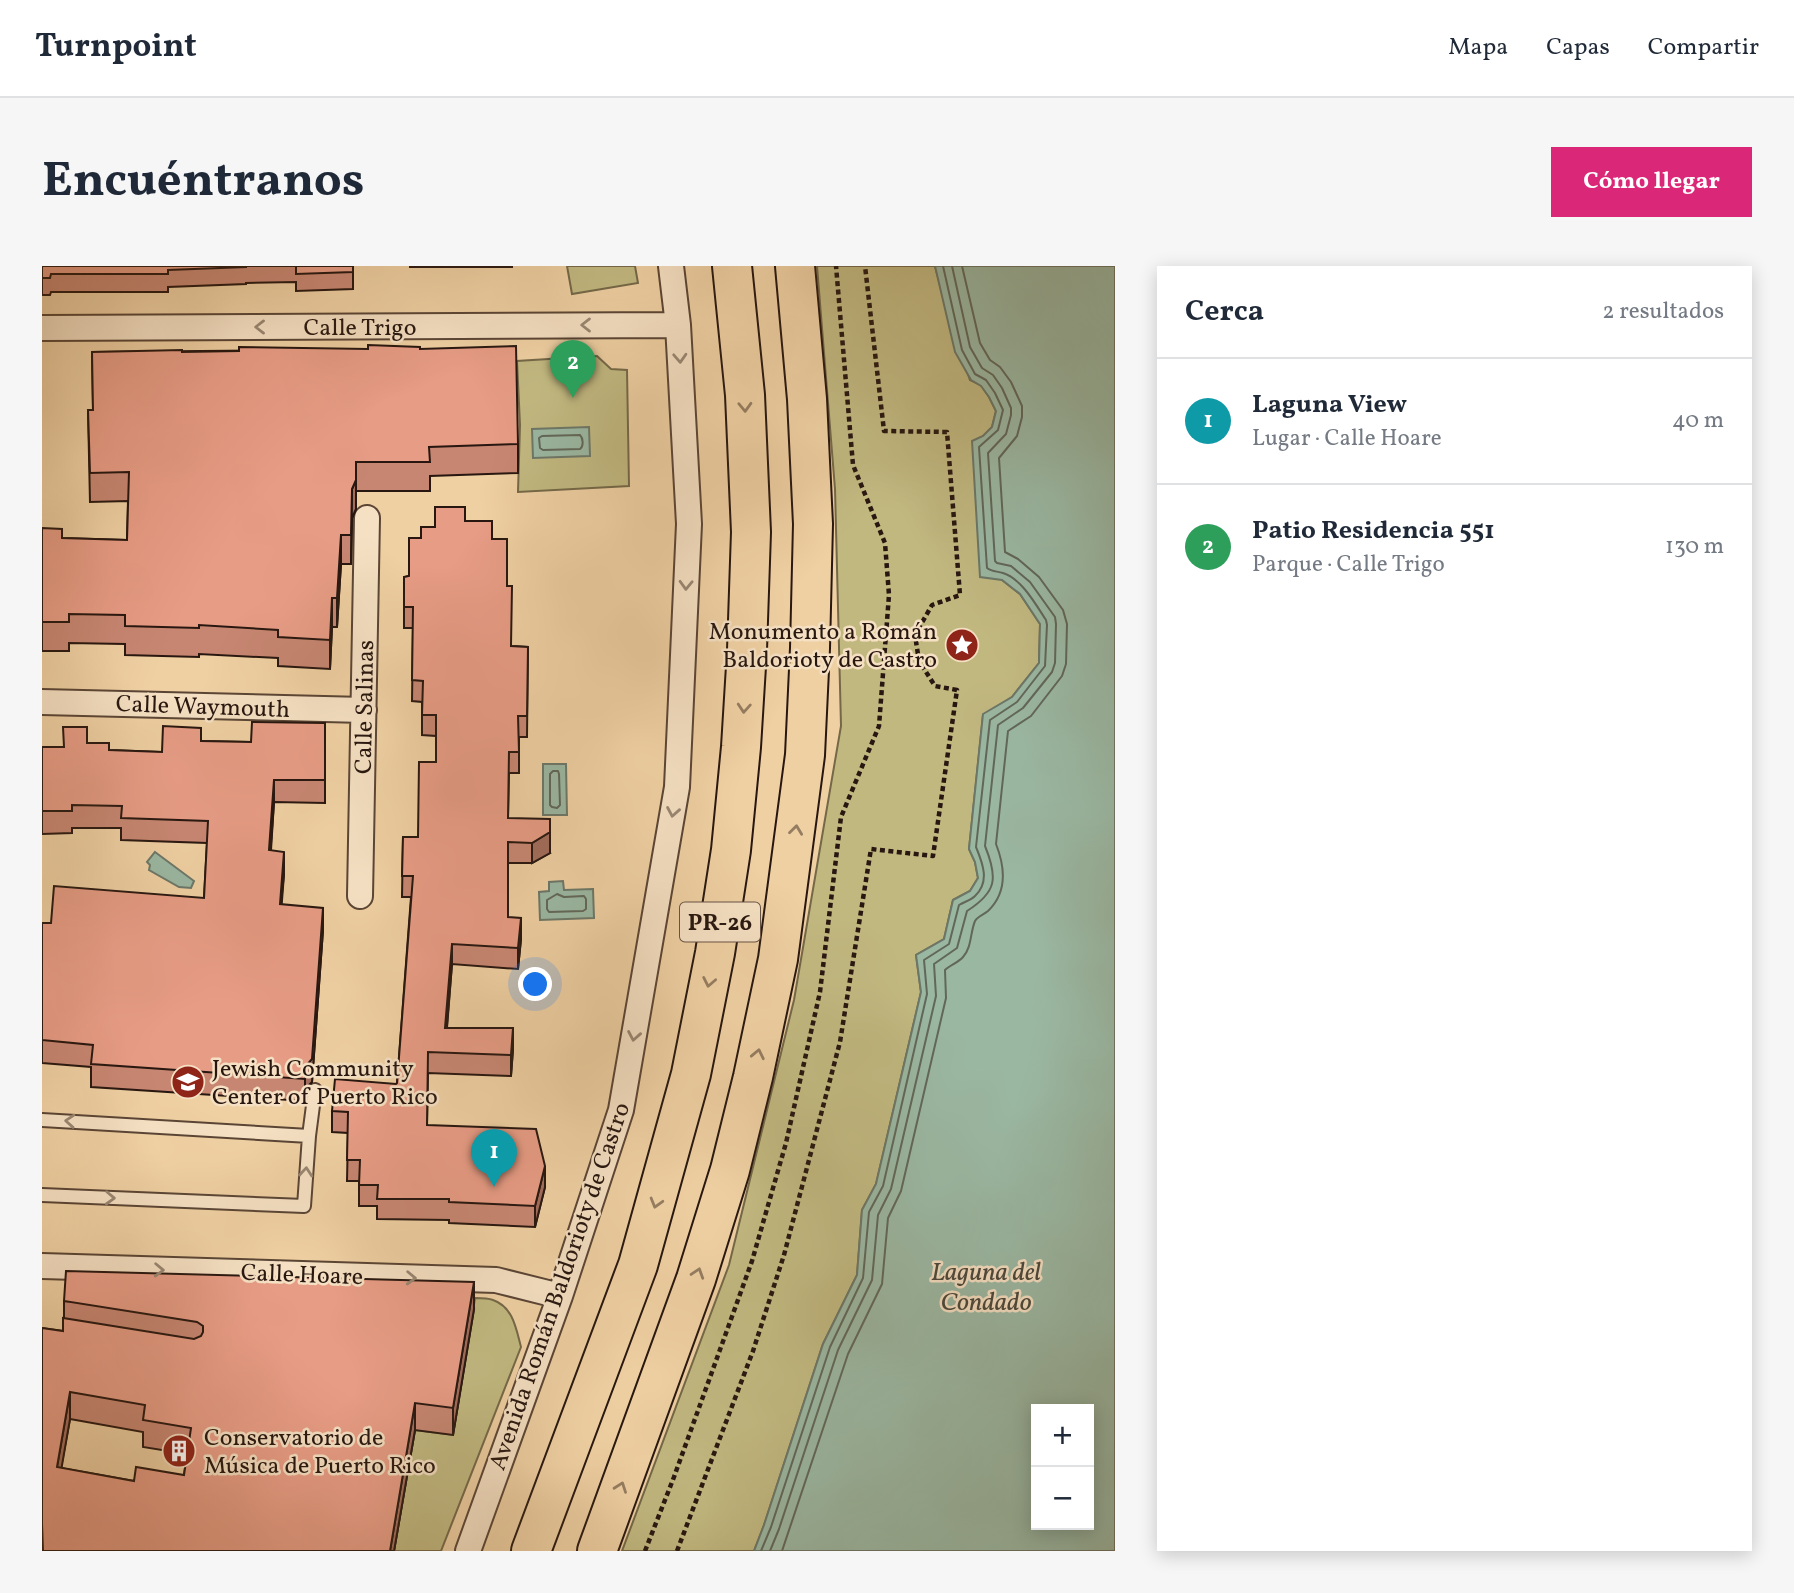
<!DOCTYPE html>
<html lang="es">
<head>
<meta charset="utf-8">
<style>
  body { margin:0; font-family:Vollkorn,serif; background:#f6f6f7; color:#1f2937 }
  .controls { position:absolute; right:21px; bottom:21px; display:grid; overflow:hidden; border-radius:0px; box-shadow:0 4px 18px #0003 }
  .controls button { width:63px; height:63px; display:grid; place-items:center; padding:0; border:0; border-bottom:2px solid #e0e1e3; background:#fff; color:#1f2937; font:35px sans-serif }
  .you { position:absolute; left:494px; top:719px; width:24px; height:24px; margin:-18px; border:5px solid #fff; border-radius:50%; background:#1a73e8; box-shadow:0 0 0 10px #1a73e833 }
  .badge { display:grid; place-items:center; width:46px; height:46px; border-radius:50%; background:#db2777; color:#fff; font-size:23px; font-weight:700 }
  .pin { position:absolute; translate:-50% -58px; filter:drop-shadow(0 2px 4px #0008) }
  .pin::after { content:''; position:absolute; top:37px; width:24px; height:21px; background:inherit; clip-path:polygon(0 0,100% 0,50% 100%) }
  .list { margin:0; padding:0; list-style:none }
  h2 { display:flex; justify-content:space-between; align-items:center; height:91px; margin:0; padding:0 28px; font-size:30px }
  h2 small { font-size:23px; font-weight:400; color:#747a83 }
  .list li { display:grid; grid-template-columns:46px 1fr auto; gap:21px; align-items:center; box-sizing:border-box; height:126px; padding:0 28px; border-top:2px solid #e0e1e3 }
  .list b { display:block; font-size:26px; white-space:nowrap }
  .list p { margin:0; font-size:23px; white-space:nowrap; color:#747a83 }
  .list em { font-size:23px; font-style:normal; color:#747a83 }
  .map { position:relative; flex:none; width:1073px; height:1285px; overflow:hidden; border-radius:0px }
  header { display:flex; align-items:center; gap:42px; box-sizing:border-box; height:98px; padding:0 35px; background:#fff; border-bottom:2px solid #e0e1e3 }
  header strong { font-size:33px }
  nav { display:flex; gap:38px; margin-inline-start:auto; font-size:24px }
  .intro { display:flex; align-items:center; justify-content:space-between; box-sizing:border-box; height:168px; padding:0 42px }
  h1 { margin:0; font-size:49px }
  .button { padding:18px 32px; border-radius:0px; background:#db2777; color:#fff; font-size:24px; font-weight:700 }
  main { display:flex; gap:42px; padding:0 42px }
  aside { flex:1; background:#fff; border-radius:0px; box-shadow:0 4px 18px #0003 }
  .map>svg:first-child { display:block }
  .green { fill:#c1b880; stroke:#746848; stroke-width:2 }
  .water { fill:#9ab7a2; stroke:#6c7768; stroke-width:2; fill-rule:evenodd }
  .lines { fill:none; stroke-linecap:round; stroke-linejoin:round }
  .shore { stroke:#616759; stroke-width:2 }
  .service-casing { stroke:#5a4535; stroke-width:16 }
  .minor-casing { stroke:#5a4535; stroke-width:28 }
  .motorway-casing { stroke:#281710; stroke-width:42 }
  .path { stroke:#281710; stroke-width:4.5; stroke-dasharray:5 3.5; stroke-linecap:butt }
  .service { stroke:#f5e0c3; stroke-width:12 }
  .minor { stroke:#f5e0c3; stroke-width:24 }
  .motorway { stroke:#efd0a3; stroke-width:38 }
  .wall { fill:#c78672; stroke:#281710; stroke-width:2; fill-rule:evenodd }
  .shaded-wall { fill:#a26d5d; stroke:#281710; stroke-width:2 }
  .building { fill:#e79c85; stroke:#281710; stroke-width:2; fill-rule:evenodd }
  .oneway { stroke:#998672 }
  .oneway2 { stroke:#957d61 }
  .labels { text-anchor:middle; stroke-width:5; stroke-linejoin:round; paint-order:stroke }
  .shield { fill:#f5e0c3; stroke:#665346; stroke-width:2 }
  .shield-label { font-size:23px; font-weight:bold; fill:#281710 }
  .street-label { font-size:24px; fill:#281710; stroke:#f5e0c3 }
  .poi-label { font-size:24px; fill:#281710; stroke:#f5e0c3; text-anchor:start }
  .water-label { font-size:26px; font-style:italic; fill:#4a473c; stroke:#f5e0c3 }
</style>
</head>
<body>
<header>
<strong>Turnpoint</strong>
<nav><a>Mapa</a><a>Capas</a><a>Compartir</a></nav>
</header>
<div class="intro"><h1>Encuéntranos</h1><a class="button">Cómo llegar</a></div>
<main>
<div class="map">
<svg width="1073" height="1285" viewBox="0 0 1073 1285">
  <rect width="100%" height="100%" fill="#efd0a3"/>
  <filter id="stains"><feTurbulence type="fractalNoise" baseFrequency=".00286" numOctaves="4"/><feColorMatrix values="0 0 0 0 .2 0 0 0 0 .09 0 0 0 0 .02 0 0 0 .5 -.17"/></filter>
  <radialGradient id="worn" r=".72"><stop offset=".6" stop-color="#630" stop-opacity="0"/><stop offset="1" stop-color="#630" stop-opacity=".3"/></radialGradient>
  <path class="green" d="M525,0H593L596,17L530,28Z
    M775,0H893L904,42L928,114L939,119L947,131L954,145L950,161L941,170L960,314L978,328L998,358L997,397L970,431L941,449L927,583L933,596L936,612L928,625L911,634L902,673L874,689L879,726L834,918L820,944L815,1009L781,1078L722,1259L712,1285H580L687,999L752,734L799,460L793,223Z
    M555,90L569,103L585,104L587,220L476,226L478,159L475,95Z
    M433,1032C439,1032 446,1032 451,1034C471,1041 474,1062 479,1081L399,1285H352L373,1164L411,1169Z"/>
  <path class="water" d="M893,0H1073V1285H712L722,1259L781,1078L815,1009L820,944L834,918L879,726L874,689L902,673L911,634L928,625L936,612L933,596L927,583L941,448L970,431L997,397L998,358L978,328L960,314L938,311L930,175L941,170L950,161L954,145L947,131L939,120L929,114L913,86ZM994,1143H1047V1259H994Z
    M547,161L548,190L491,192L490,163Z
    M501,498H524L525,549H501Z
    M113,586L152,615L149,622L137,621L107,604L108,599L105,596Z
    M521,615L522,624L551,623L552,652L498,654L497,626L507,625V616Z"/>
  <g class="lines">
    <path class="shore" d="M538,169C541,172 542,180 538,183L501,184L498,182L497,172L500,170Z
      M511,505H516L517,508L518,539L515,542L510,541L508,539V508Z
      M515,628L522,631L542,630L544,633V643L541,645L507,646L505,643V634Z
      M719,1285L729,1261L788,1081L821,1012L827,946L841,920L885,728L882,694L907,678L917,639C922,636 929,634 933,630C948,616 941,598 934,581L948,454L975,436L1003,400L1005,359L1004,354C994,339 980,313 961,307C955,305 950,306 945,302L937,181L956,164L961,144L953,127L944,114L933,108L920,84L901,0
      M728,1285L737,1263L796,1084L830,1014L836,949L849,923L894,730L892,698L915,682L925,645C955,626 956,612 943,580L956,459L981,442L1010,406L1013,397L1014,358L1013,351L988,316L969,300L955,297L953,295L946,187L964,168L969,149V142L960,122L951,109L940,102L928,81L910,0
      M740,1285L806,1088L840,1018L846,952L859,925L904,732L903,704C908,699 916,697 921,691C930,681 928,667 933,655C936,650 941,649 946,645C966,626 963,601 954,578L966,465L989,450L1020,410L1024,398L1025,358L1021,344L997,311L976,293L963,286L957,192L975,170L980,151V140L969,116L958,101L948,94L938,77L920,0"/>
    <defs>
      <path id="service" d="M0,854L267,870L262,940L0,929
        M267,870L273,824"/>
      <path id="minor" d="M0,62L636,59
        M0,436L322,444
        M318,630L325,252
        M0,1000L454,1014L518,1030
        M426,1285L518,1030L579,844L635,521L647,258L636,59L629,0"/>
      <path id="motorway" d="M489,1285L596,999L649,808L673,687L689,584L699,481L705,384L709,266L703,129L690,0
        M555,1285L654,1013L688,904L711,811L736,693L763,489L768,382L771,258L765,133L753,0"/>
    </defs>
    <use href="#service" class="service-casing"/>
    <use href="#minor" class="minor-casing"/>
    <use href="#motorway" class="motorway-casing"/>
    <path class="path" d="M603,1285L632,1211L710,995L744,877L778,726L799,551L837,460L847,329L843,277L811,199L794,0
      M635,1285L711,1085L742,989L798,776L829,583L891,590L915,424L893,420L877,395L873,369L890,339L918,329L905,166L842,165L823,0"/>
    <use href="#service" class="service"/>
    <use href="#minor" class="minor"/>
    <use href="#motorway" class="motorway"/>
  </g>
  <path class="wall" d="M0,0H311V23L254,25V16L204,17V18L126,21V26H9L8,29H0Z
    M368,0H470V1H368Z
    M378,83L476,178V207L388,210V225H314V243L310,252L309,298H299L295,361H290L288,403L236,400V392L157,388V391L83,389V378L27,377V385H0V262L20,272L85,274L86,235L48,236L46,144H51L50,86Z
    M423,255L450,273L465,320L469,380L486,381L485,471H477V507H467L466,552L508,587L490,597H466V651L479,673L476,703L410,698L405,762L471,783L469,810L386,807L385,859L503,921L493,961L407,957V954L335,953V940H317V915H305L306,867L290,866V845L354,818L355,817L369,631H360L361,571H376L394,496V470L380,469V436L370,435L371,362H362V311L367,310L379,272L393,261Z
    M283,457V537L232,536L229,584L242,608L239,638L281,664L270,816L264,822L263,835L49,821V801L0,797V657H9L162,632L165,577L79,574V562H30V567L0,568V481H21L45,477L67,484L120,486L159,475L209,476Z
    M22,1035L432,1043L411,1169L373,1164L352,1285H0V1062L21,1065L22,1052ZM28,1153L101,1166V1181L145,1188L142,1209L92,1215L19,1202Z"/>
  <path class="shaded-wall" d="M314,214V243L310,252L309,298L310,223Z
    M299,269V298L295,361V332Z
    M290,332V361L288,403V374Z
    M232,514V536L227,606V584Z
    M508,566V587L490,597V577Z
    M242,586V608L238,661V638Z
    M281,642V664L270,816L264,822L263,835V813Z
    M479,652V673L476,703V682Z
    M410,678V698L403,783V762Z
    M471,762V783L469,810V789Z
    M503,900V921L493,961V940Z
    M432,1016V1043L411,1169V1142Z
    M28,1126V1153L15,1228V1201Z
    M373,1137V1164L352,1285H348Z"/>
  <path class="building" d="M0,0H204V1L126,4V8H9L8,12H0Z
    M254,0H311V6L254,8Z
    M326,79L378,81V83L474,80L476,178L387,181L388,196H314V214L310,223L309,269H299L295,332H290L288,374L236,371V364L157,359V362L83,360V349L27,348V356H0V262L20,263V272L85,274L87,206L48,207L46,144H51L50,86L140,84V86L197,85V81L326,83Z
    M393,241H423V255H450V273H465V320H470L469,380L486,381L485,450H476L477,486H467L466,552L508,553V566L490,577L466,576V651L479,652L476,682L410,678L403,762H471L469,789L386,786L385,859L494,863L503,900L493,940L407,936V933H335L336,919H317L318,894H305L306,846L290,845L293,813L354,818L355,817L371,610H360L361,571H376L377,496H394V449H380L381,415L370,414L371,341H362V311L367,310V272H379V261H393Z
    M210,456L283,457V514H232L227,584L242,586L238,638L281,642L270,793L264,800L263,813L49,798L51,779L0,774V657H9L12,620L162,632L166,555L79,552L80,540L30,539V545H0V481H22L21,461H45V477H67V484L120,486L121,460L159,462V475L209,476Z
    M24,1005L432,1016L411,1142L373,1137L348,1285H1L0,1258V1062L21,1065V1052L152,1073L159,1070L161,1066V1060L155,1056L22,1035ZM28,1126L103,1139L101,1154L149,1162L142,1209L94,1201L92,1215L15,1201Z"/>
  <defs><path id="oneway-chevron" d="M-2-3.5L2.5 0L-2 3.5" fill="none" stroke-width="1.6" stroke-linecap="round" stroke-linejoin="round" transform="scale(1.75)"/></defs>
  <g class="oneway">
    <use href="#oneway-chevron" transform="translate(544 59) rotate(180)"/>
    <use href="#oneway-chevron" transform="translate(218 61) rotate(180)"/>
    <use href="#oneway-chevron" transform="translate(638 92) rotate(87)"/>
    <use href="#oneway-chevron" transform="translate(644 319) rotate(92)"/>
    <use href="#oneway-chevron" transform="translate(631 546) rotate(100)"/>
    <use href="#oneway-chevron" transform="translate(592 770) rotate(100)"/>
    <use href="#oneway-chevron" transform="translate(28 855) rotate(-176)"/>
    <use href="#oneway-chevron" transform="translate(264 906) rotate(-85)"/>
    <use href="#oneway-chevron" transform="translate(68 932) rotate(2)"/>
    <use href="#oneway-chevron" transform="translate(117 1004) rotate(2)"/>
    <use href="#oneway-chevron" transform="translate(369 1012) rotate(2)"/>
  </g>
  <g class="oneway2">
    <use href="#oneway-chevron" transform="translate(703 141) rotate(88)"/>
    <use href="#oneway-chevron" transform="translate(702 442) rotate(94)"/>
    <use href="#oneway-chevron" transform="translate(754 564) rotate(-83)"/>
    <use href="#oneway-chevron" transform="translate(667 716) rotate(101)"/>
    <use href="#oneway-chevron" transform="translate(716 788) rotate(-78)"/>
    <use href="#oneway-chevron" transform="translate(614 937) rotate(106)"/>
    <use href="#oneway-chevron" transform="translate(656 1007) rotate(-72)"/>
    <use href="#oneway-chevron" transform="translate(579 1221) rotate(-70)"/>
  </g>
  <defs>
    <symbol id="sight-disc" viewBox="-11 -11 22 22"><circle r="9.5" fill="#8f2418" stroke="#f5e0c3"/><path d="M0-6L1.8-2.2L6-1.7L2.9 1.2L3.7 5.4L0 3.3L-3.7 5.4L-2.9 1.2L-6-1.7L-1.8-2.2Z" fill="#fff"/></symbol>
    <symbol id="school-disc" viewBox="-11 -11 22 22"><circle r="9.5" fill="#8f2418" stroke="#f5e0c3"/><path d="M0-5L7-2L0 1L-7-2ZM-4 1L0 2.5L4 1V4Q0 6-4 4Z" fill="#fff"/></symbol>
    <symbol id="building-disc" viewBox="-11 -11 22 22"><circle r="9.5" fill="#8f2418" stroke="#f5e0c3"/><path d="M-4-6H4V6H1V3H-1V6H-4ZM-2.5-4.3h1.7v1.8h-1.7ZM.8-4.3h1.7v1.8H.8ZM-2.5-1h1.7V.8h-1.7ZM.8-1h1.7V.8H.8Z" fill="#fff"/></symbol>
  </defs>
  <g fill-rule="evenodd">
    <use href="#sight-disc" x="901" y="360" width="38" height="38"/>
    <use href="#school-disc" x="127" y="797" width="38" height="38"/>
    <use href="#building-disc" x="118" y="1166" width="38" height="38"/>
  </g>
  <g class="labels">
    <rect class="shield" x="638" y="636.5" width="80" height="39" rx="5"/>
    <g class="shield-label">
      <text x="678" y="664">PR-26</text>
    </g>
    <g class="street-label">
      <text x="318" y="69">Calle Trigo</text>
      <text transform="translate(161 440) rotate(2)" y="8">Calle Waymouth</text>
      <text transform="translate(322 441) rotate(-89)" y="8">Calle Salinas</text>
      <text transform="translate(260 1008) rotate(2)" y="8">Calle Hoare</text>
      <text transform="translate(517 1020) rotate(-71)" y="8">Avenida Román Baldorioty de Castro</text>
    </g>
    <g class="poi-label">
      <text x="895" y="373" text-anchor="end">Monumento a Román<tspan x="895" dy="28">Baldorioty de Castro</tspan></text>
      <text x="170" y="810">Jewish Community<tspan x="170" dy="28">Center of Puerto Rico</tspan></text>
      <text x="162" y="1179">Conservatorio de<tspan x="162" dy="28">Música de Puerto Rico</tspan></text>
    </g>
    <g class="water-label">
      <text x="944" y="1014">Laguna del<tspan x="944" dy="30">Condado</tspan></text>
    </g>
  </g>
  <rect width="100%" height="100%" filter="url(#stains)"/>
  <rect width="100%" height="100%" fill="url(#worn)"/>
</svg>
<div class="controls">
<button>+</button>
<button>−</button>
</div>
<div class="you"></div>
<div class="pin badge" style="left:452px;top:921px;background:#0f9aa8">1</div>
<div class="pin badge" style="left:531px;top:132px;background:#2e9e5b">2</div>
</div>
<aside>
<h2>Cerca<small>2 resultados</small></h2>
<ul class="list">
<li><span class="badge" style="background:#0f9aa8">1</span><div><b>Laguna View</b><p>Lugar · Calle Hoare</p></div><em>40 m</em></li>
<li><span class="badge" style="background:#2e9e5b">2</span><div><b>Patio Residencia 551</b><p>Parque · Calle Trigo</p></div><em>130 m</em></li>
</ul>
</aside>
</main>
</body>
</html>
